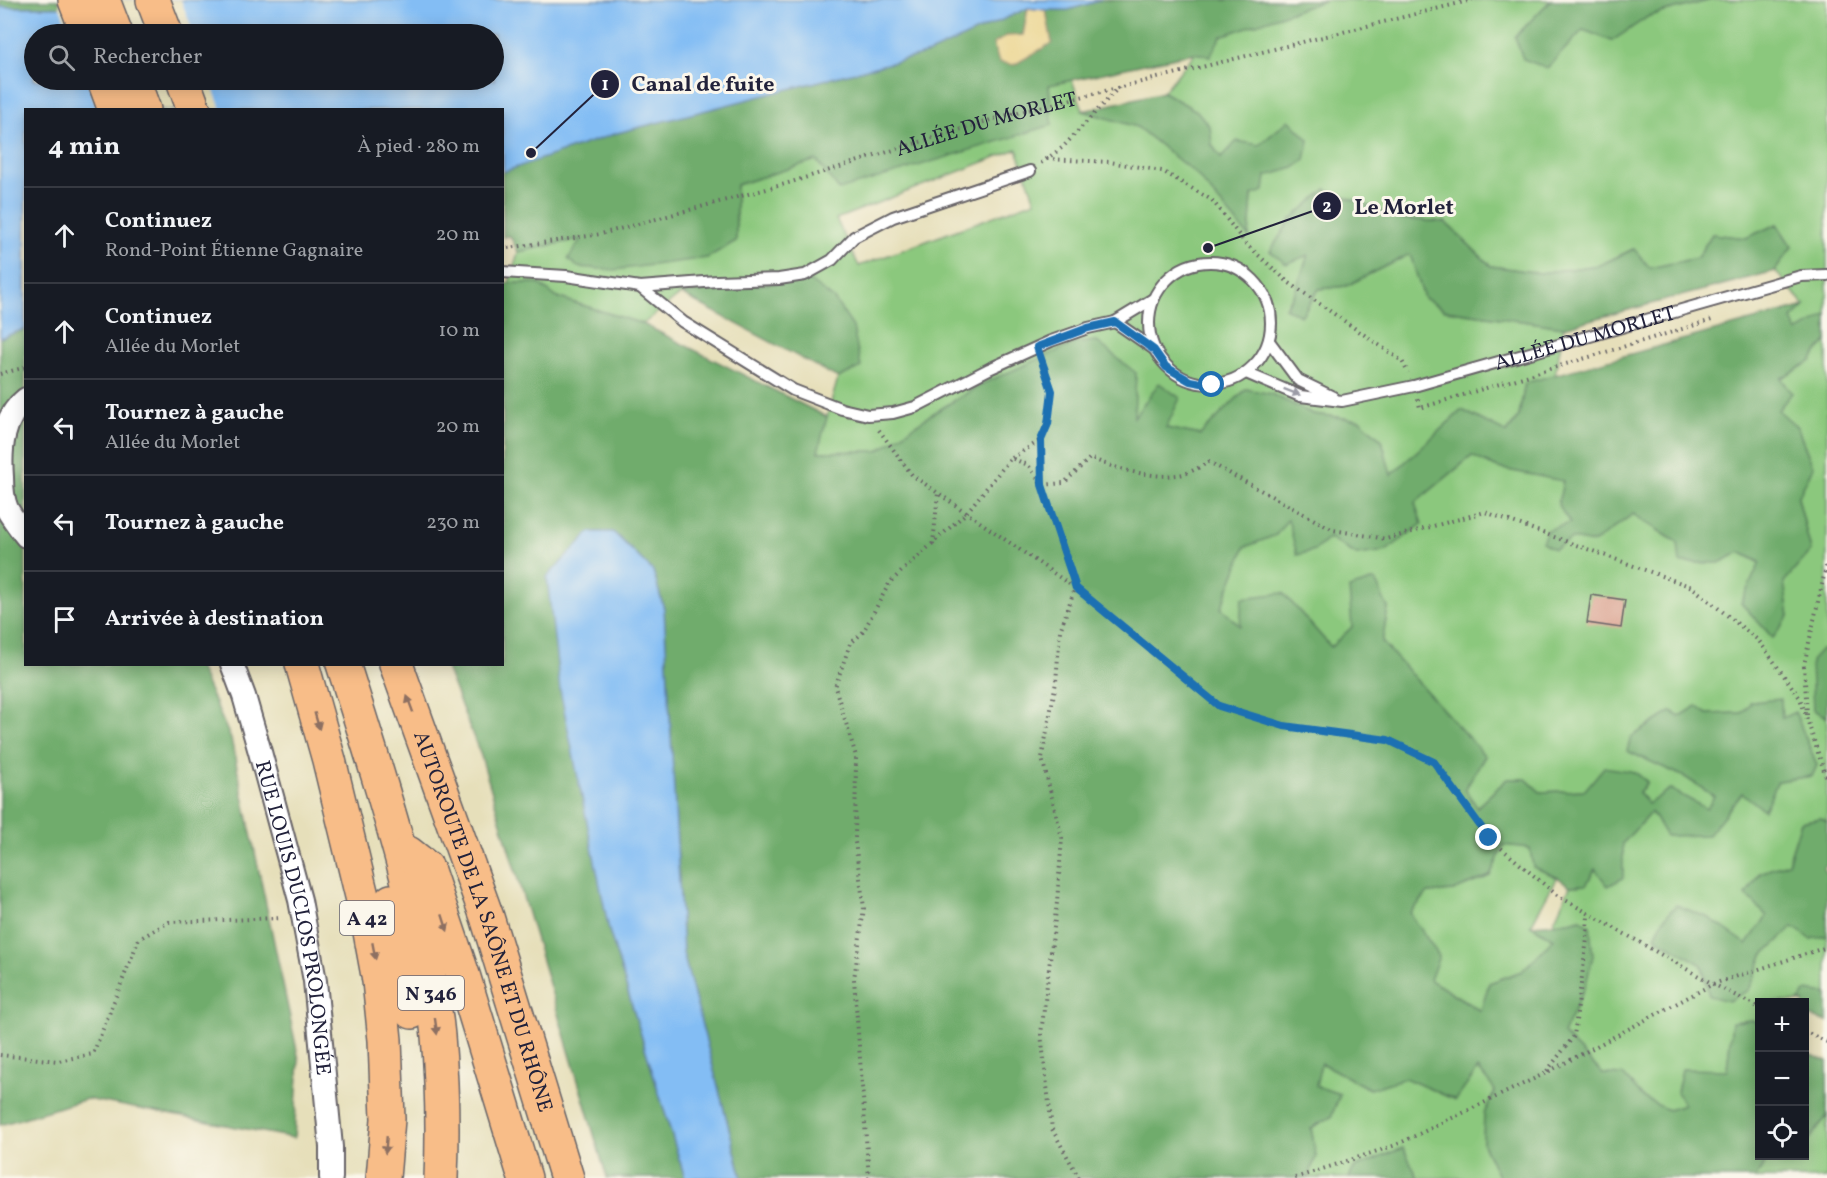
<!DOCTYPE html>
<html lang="fr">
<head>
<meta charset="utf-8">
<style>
  body { margin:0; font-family:Vollkorn,serif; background:#20242c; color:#f1f3f6 }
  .controls { position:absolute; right:18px; bottom:18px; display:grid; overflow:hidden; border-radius:0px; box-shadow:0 3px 15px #0003 }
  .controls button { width:54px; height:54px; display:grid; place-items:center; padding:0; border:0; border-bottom:2px solid #363941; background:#171b24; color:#f1f3f6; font:30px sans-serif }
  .stop { position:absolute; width:18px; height:18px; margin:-14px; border:4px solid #1f6fb2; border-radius:50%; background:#fff }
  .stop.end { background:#1f6fb2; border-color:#fff; box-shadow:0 2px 6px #0008 }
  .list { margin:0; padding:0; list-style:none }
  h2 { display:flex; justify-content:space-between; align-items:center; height:78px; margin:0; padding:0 24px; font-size:26px }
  h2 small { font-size:20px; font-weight:400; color:#9ea1a6 }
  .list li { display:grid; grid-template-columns:39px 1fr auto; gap:18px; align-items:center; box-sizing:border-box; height:96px; padding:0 24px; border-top:2px solid #363941 }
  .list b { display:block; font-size:22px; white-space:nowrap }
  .list p { margin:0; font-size:20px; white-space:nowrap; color:#9ea1a6 }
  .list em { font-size:20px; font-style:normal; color:#9ea1a6 }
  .icon { flex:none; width:33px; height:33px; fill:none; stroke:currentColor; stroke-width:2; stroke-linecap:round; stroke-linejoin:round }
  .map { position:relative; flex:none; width:1827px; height:1178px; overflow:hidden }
  .search { position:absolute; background:#171b24; box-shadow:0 3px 15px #0003; left:24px; top:24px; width:480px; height:66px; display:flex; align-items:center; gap:15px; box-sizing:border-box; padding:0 21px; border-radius:33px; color:#9ea1a6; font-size:22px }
  .panel { position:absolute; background:#171b24; box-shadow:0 3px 15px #0003; left:24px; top:108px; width:480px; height:558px; border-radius:0px }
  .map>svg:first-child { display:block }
  .green { fill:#8bc87d; stroke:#56755c; stroke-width:1.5; fill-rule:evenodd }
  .forest { fill:#70ac6c; stroke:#496754; stroke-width:1.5 }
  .sand { fill:#eeda9e; stroke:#887e6c; stroke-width:1.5 }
  .water { fill:#83bdf4; stroke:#527098; stroke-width:1.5; fill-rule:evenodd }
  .pier { fill:#e6dfba }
  .building { fill:#d99f8c }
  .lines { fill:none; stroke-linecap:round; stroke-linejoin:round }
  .service-casing { stroke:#676467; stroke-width:14 }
  .minor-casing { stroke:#676467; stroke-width:26 }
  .motorway-casing { stroke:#676467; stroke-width:36 }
  .path { stroke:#676467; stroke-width:4; stroke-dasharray:1.5 4.5; stroke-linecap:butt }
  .service { stroke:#fff; stroke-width:10 }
  .minor { stroke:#fff; stroke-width:22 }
  .motorway { stroke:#f8bd88; stroke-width:33 }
  .oneway { fill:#9c9ca7 }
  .oneway2 { fill:#8d7062 }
  .route { stroke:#1f6fb2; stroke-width:8 }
  .labels { text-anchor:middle; stroke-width:6; stroke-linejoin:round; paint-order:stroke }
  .shield { fill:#fbf7ec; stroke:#636270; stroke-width:1.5 }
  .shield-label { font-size:20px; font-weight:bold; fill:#22223b }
  .street-label { font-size:21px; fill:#22223b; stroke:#fbf7ec }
  .leader { fill:none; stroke:#22223b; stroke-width:2 }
  .callout-dot { fill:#22223b; stroke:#fbf7ec; stroke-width:2 }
  .mark-label { font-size:18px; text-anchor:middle; font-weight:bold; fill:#fff }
  .callout-label { font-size:22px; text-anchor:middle; font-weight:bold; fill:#22223b; stroke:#fbf7ec; stroke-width:6; stroke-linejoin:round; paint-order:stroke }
</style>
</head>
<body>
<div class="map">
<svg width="1827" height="1178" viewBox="0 0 1827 1178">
  <rect width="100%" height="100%" fill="#fbf7ec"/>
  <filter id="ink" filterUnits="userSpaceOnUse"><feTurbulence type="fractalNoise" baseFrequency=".0167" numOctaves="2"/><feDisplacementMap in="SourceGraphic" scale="12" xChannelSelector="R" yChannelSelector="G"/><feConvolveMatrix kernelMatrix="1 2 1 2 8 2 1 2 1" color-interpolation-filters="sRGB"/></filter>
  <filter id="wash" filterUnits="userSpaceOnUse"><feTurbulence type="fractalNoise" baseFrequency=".008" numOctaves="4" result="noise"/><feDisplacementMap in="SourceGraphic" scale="24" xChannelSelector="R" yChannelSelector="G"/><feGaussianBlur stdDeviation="1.35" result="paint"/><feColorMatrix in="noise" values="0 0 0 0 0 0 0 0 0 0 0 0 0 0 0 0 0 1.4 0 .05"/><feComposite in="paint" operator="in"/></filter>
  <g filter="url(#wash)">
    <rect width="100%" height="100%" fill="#e6dfba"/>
    <path class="green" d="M1326,0H1551L1515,37L1584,29L1612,41L1649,16L1711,0H1827V315L1796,333L1792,319L1805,306L1775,271L1792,247L1777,224L1746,238L1712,234L1697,258L1650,268L1633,249L1600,265L1540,273L1491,266L1445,222L1401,219L1326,189C1316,228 1309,275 1285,308L1301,316L1319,289L1346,286L1410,253L1424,298L1445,310L1564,327L1555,375L1525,383L1519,416L1506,433L1462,410L1391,476L1382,440L1360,420L1313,414L1271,394L1246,389L1200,435L1166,428L1134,418L932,414L878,451L817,452L838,378L861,367L681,294L643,324L556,297L538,283H509L518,252L581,239L736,241V185L816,160L1052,125L1049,85L1072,80L1083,110L1137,127L1195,173L1249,236L1252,195L1266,176L1293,168L1289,121L1259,145L1221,159L1212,145L1210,127L1197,111L1163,92L1195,53L1210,56L1220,36ZM1017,149L1035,201L859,266L836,219Z
      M1827,340V650H1821L1813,710L1827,717V822L1821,818L1801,822L1788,863L1759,873L1746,895L1767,916L1747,945L1709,918L1702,965L1709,996L1749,990L1763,955L1794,926L1811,939L1827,936V994L1806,991L1798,1002H1760L1759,1024L1752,1020L1732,1023L1727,1070L1684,1105L1668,1110L1645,1099L1623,1076L1603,1074L1563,1034L1586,984L1590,926L1581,919L1553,923L1570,886L1586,885L1595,869L1623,843L1651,812L1667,836L1743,792L1778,781L1812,776L1817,765L1795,713L1781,719L1742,713L1707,714L1628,751L1685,777L1714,796L1707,810L1670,789L1648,804L1639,793L1647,782L1635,772L1586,790L1540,792L1526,779H1507L1477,807L1465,790L1485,756L1382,642L1388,608L1352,627L1331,647L1283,593L1240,627L1221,608L1245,547L1276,535L1288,518L1315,550L1329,538L1357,555L1415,503L1472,456L1498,468L1564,481L1571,523L1547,530L1572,539L1594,543L1633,514L1678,543L1719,563L1740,552L1760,563L1741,603L1773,637L1789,616L1783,582L1811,551L1798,498L1813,467L1797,427L1777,410L1781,378L1810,362Z
      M1504,845L1530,848L1533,867L1557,877L1531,925L1554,939L1522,971L1489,983L1482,1011L1430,980L1410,913L1428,893L1453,891L1490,876Z
      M1320,1062L1369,1089L1405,1078L1455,1100L1478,1069L1495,1090L1484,1114L1483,1144L1499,1178H1418L1403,1148L1354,1168L1349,1178H1308L1316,1156L1311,1128L1331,1117L1340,1095L1315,1086Z
      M1827,1116V1178H1755L1770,1156H1804L1805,1141H1808Z"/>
    <path class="forest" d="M0,0H58L61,7H0Z
      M1102,0H1326L1221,36L1210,56L1194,53L1049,85L1052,125L839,190L816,160L736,185V241L707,258L613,270L578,267L568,259L581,239L518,252L510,236L503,237L502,172L617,133L929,53L1028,8L1023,35L1006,36L1051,43L1046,10H1068Z
      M1551,0H1711L1649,16L1612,41L1583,30L1547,68L1523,59L1515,37Z
      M1163,92L1197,111L1210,127L1212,145L1221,158L1237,141L1259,145L1289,120L1309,140L1305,160L1294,168L1266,176L1264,191L1252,195L1249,237L1195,173L1137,127L1083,111Z
      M1326,189L1401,219L1445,222L1491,266L1540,273L1600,265L1634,249L1650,268L1697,258L1712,234L1746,238L1777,224L1792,247L1775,271L1564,327L1445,310L1424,298L1410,254L1346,286L1319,289L1301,316L1285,308L1294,295L1308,255L1286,264L1270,251L1291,219Z
      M807,279L834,299L853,327L861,367L838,378L681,294Z
      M509,283H538L556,297L643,324L827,417L818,452L878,451L932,414L982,384L1075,343L1096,341L1136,373L1134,417L1159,383L1180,398L1166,428L1200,435L1246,389L1271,394L1313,414L1360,420L1382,440L1391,475L1462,410L1507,433L1519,416L1525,383L1805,306L1792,319L1797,332L1827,315V340L1810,362L1781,378L1792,393L1778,410L1797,427L1813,467L1798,498L1811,551L1784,582L1789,616L1773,638L1741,603L1760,562L1740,552L1719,563H1680L1678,543L1633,514L1593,543L1572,539L1554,549L1542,542L1547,530L1570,523L1558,505L1563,481L1498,468L1472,456L1415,503L1422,524L1386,551L1357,555L1329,538L1315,550L1297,555L1288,519L1276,535L1245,547L1221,608L1240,626L1242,598L1283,593L1331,647L1352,627L1349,588L1375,580L1388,608L1382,642L1485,756L1465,789L1477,807L1507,779H1526L1540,792L1585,790L1604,767L1635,772L1647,782L1639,793L1648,804L1670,789L1707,809L1714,796L1685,777L1627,751L1631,737L1672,711L1679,717L1697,706L1707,714L1742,713L1751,702L1781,699L1782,718L1795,712L1817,765L1812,776L1778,781L1764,810L1742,793L1708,835L1666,836L1651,812L1623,843V878L1608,886L1595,869L1586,885L1570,886L1557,877L1533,867L1530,848L1504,845L1490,876L1453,891L1428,893L1410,913L1439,956L1430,980L1481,1011L1489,983L1522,971L1554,939L1531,925L1569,922L1581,919L1590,926L1593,956L1586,984L1563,1034L1603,1074L1623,1075L1645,1099L1668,1110L1684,1105L1677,1092L1682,1069L1727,1070L1732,1022L1752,1020L1759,1024L1760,1156H1770L1755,1178H1499L1483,1144L1484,1114L1495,1090L1478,1069L1456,1100L1405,1078L1370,1089L1321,1063L1316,1086L1340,1094L1331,1117L1311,1128L1316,1156L1308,1178H742L683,953L664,609L653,571L613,532H590L609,930L685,1178H607L481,756L445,665L502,664L503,284Z
      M25,329L26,664L198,665L231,739L299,1060L294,1138L87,1099L0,1125V338Z
      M1821,650H1827V717L1813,710L1811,661Z
      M1821,818L1827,822V864L1823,868L1827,875V936L1811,939L1793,927L1763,955L1749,990L1729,1001L1709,996L1702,965L1655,937L1663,920L1676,905L1709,918L1747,944L1767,916L1746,895L1760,873L1788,863L1801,822Z
      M1806,991L1827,994V1022L1805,1015L1804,1002H1798Z
      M1805,1053L1827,1061V1116L1808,1141H1805Z
      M1403,1148L1418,1178H1349L1354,1168Z"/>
    <path class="sand" d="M1028,8L1046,10L1052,43L1014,65L999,62L993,44L1006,36L1023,35Z"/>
    <path class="water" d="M72,0H1102L1068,10H1046L1028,8L929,53L617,133L503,172L502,110H26L25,329L0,338V7H61ZM34,34H494V80H34Z
      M590,532H613L653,571L664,609L683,953L742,1178H685L609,930L560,690L547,577Z"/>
    <path class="pier" d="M66,0H181L194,34H70L59,4Z
      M87,80H210L221,109L98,110Z"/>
    <g id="blocks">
      <path class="building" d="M1591,595L1625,600L1621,628L1587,623Z"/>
    </g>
  </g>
  <g filter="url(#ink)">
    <use href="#blocks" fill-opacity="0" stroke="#676467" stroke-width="1.5"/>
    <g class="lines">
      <defs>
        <g id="service">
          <circle cx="1210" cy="323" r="61"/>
          <path d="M502,272L566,276L640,287L683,322L793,390L842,409L868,415L893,413L915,407L989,369L1051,341L1088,328L1115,322L1153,299"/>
          <path d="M640,287L717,281L779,279L805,275L832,260L854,237L893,217L1030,171"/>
          <path d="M1115,322L1154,349"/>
          <path d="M1269,341L1298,380L1333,397"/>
          <path id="s2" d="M1246,373L1300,396L1342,401L1414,386L1801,276L1827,275"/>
        </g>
        <g id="minor">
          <path d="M26,399C2,418 0,449 2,477C2,487 3,500 7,509C12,518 20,528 26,536"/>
          <path id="s3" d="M232,664L244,696L260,752L300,900L315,981L331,1147V1178"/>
        </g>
        <g id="motorway">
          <path d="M75,0L88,34"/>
          <path d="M103,0L116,34"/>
          <path d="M153,0L166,34"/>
          <path d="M104,80L115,110"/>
          <path d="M133,80L144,110"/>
          <path d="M183,80L194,110"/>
          <path d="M302,664L329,760L368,921L379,981L385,1040L388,1119L383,1178"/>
          <path d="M343,664C369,746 395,827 415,910C425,952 434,994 438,1036C442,1083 443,1131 441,1178"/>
          <path id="s4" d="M396,664L487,917L567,1178"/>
          <path d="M408,853L427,868L464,978L525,1178"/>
          <path d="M391,901L412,1012"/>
        </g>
      </defs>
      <use href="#service" class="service-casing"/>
      <use href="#minor" class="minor-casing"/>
      <use href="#motorway" class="motorway-casing"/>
      <g class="path">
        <path d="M1047,159L1110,162L1162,171L1212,200L1246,244L1288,282L1402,361L1408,373"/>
        <path d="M1041,163L1063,147L1119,87"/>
        <path id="s1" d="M502,249L601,234L785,184L1000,117L1472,0"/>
        <path d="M1042,360L1052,391L1048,424L1041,440L1042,485L1075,588L1060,631L1056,682L1042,758L1062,838L1057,902L1041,1034L1052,1129L1079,1178"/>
        <path d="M0,374L26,367"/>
        <path d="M1418,399L1420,408L1712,320"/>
        <path d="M879,430L912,475L1075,588L1219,706L1284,726L1388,740L1434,762L1489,838L1558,896L1713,984L1760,1008"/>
        <path d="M1012,458L1041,440"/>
        <path d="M933,544L938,493"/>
        <path d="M1807,715L1804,665L1827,562"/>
        <path d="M1804,1031L1827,1042"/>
        <path d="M0,1055L58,1061L93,1054L139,939L169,922L282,918"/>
        <path d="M1547,1071L1574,1036L1587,939L1588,913"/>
        <path d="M869,1178L854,979L864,908L855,842L856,756L835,687L850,644L863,632L890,582L966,513L1011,458L1028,465L1042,485L1064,483L1090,458C1116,469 1154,480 1183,474C1192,472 1201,466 1209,462L1333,530L1386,539L1485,512L1692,587L1759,641L1800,698L1827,780"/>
        <path d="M1295,1178L1396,1145L1544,1074L1713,984L1827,947"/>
      </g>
      <use href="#service" class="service"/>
      <use href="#minor" class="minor"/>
      <use href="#motorway" class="motorway"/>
    </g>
    <defs><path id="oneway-solid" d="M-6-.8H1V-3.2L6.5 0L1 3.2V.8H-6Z" transform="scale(1.5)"/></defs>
    <use class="oneway" href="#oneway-solid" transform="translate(1292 392) rotate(21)"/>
    <g class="oneway2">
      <use href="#oneway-solid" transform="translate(410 704) rotate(-110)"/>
      <use href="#oneway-solid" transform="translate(317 721) rotate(74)"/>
      <use href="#oneway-solid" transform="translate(445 923) rotate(72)"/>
      <use href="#oneway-solid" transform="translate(374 951) rotate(79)"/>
      <use href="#oneway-solid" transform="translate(436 1026) rotate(82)"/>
      <use href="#oneway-solid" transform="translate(386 1145) rotate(95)"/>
    </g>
  </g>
  <g class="lines" filter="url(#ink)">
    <path class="route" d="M1212,385L1190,381L1166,367L1154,350L1115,322L1088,328L1037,347L1052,391L1048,424L1041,440L1042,485L1076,588L1219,706L1284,726L1388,740L1434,762L1489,838"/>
  </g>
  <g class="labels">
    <g class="shield">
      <rect x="340" y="901" width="54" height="34" rx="4.5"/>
      <rect x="398" y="976" width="66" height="34" rx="4.5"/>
    </g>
    <g class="shield-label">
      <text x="367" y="925">A 42</text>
      <text x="431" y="1000">N 346</text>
    </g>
    <g class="street-label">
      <text dy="7" stroke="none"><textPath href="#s1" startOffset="501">ALLÉE DU MORLET</textPath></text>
      <text dy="7" stroke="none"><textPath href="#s2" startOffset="352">ALLÉE DU MORLET</textPath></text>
      <text dy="7" stroke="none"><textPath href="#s3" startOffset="262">RUE LOUIS DUCLOS PROLONGÉE</textPath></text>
      <text dy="7" stroke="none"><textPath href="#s4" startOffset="272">AUTOROUTE DE LA SAÔNE ET DU RHÔNE</textPath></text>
    </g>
  </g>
  <path class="leader" d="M531 153L605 84M1208 248L1327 206"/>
  <g class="callout-dot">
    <circle cx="531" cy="153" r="6"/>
    <circle cx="1208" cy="248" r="6"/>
    <circle cx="605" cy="84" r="15"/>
    <circle cx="1327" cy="206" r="15"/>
  </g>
  <g class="mark-label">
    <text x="605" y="90">1</text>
    <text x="1327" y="212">2</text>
  </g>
  <g class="callout-label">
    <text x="703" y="91">Canal de fuite</text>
    <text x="1404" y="214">Le Morlet</text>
  </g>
</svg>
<div class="controls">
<button>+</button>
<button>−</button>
<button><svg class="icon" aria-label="locate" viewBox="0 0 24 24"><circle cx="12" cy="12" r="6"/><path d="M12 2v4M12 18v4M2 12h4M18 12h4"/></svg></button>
</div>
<div class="stop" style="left:1212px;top:385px"></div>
<div class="stop end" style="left:1489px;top:838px"></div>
<div class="search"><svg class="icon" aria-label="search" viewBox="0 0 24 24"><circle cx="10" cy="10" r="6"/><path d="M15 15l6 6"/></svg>Rechercher</div>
<section class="panel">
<h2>4 min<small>À pied · 280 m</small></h2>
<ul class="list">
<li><svg class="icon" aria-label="ahead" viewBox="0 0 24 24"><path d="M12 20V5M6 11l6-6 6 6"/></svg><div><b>Continuez</b><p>Rond-Point Étienne Gagnaire</p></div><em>20 m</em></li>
<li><svg class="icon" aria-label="ahead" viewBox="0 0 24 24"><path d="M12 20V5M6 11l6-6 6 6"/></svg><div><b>Continuez</b><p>Allée du Morlet</p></div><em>10 m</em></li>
<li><svg class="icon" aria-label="left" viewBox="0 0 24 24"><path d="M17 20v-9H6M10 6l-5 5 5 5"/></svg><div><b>Tournez à gauche</b><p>Allée du Morlet</p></div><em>20 m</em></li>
<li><svg class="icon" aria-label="left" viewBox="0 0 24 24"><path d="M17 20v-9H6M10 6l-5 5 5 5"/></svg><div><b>Tournez à gauche</b></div><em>230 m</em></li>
<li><svg class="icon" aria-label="arrive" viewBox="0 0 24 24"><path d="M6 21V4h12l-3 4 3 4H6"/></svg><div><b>Arrivée à destination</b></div></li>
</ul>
</section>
</div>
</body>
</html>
